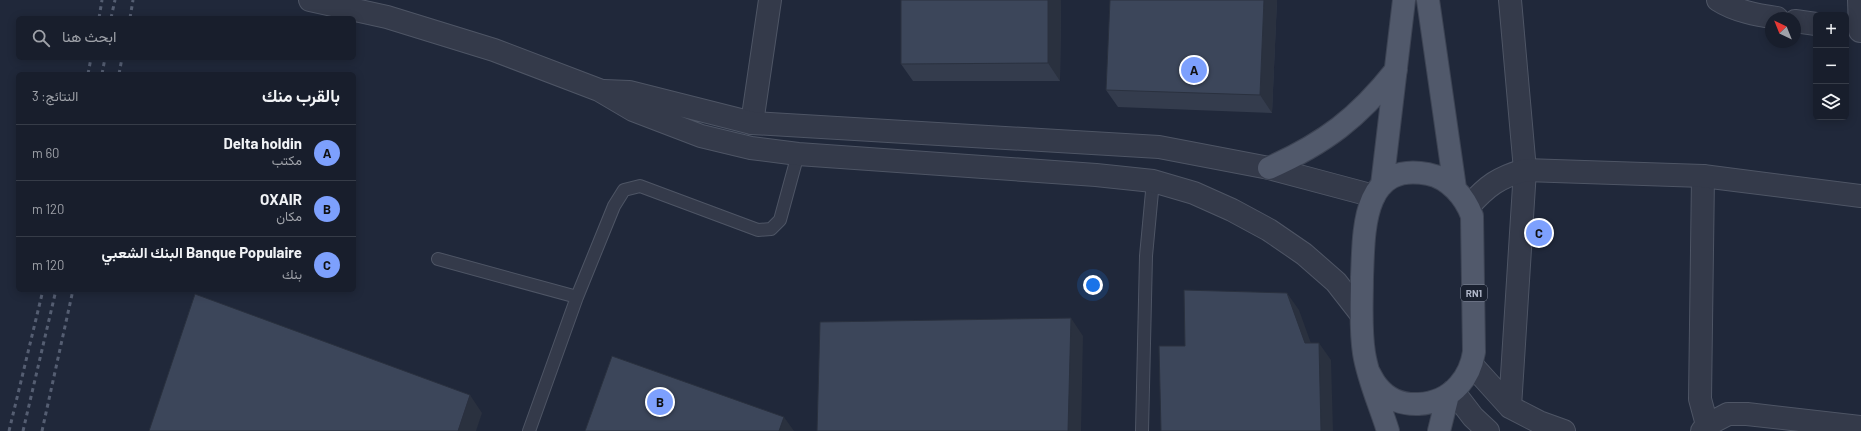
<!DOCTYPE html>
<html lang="ar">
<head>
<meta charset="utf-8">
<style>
  body { margin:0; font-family:Barlow,Vazirmatn,sans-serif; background:#212734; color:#f1f3f6; direction:rtl }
  .controls { position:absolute; right:12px; top:12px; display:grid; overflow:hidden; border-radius:6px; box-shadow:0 2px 10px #0003 }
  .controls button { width:36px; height:36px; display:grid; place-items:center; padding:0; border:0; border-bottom:1px solid #363c48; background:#181e2c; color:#f1f3f6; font:20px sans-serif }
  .compass { position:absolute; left:1765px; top:12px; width:36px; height:36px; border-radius:50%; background:#181e2c; box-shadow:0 2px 10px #0003; rotate:317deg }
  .you { position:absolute; left:1093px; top:285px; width:14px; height:14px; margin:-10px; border:3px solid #fff; border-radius:50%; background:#1a73e8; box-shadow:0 0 0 6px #1a73e833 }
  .badge { display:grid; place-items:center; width:26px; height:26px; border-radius:50%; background:#7da0fd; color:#111; font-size:13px; font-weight:700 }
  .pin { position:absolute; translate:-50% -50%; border:2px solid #fff; box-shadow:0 1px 4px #0006 }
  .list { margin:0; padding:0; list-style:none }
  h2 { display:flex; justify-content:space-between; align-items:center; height:52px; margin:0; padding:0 16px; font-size:17px }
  h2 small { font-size:13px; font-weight:400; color:#9fa2a9 }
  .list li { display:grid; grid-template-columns:26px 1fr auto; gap:12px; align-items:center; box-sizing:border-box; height:56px; padding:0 16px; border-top:1px solid #363c48 }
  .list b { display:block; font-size:15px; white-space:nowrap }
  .list p { margin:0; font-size:13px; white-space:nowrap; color:#9fa2a9 }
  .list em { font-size:13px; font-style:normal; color:#9fa2a9 }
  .icon { flex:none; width:22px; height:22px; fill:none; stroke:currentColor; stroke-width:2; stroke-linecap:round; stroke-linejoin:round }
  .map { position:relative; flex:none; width:1861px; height:431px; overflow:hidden; direction:ltr }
  .search { position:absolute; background:#181e2c; box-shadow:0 2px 10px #0003; left:16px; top:16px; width:340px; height:44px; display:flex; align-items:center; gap:10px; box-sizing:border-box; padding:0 14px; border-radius:6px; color:#9fa2a9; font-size:15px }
  .panel { position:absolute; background:#181e2c; box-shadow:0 2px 10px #0003; left:16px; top:72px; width:340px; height:220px; border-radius:6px; direction:rtl }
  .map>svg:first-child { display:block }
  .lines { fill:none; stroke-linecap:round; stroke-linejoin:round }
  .service-casing { stroke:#4e5565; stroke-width:14 }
  .minor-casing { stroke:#4e5565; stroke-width:24 }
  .tertiary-casing { stroke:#4e5565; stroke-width:24 }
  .primary-casing { stroke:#3d4454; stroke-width:24 }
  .service { stroke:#343a4a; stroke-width:12 }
  .minor { stroke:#343a4a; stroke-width:22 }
  .tertiary { stroke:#343a4a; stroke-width:22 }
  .primary { stroke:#51596b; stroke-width:22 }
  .rail { stroke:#555e72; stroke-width:3; stroke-dasharray:4 4; stroke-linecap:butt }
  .wall { fill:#343c4d }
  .shaded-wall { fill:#2a313f }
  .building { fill:#3c465a; stroke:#2a313f }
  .labels { text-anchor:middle; stroke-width:3.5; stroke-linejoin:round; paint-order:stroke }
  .shield { fill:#19202f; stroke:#818899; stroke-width:1 }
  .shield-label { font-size:10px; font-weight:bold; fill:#aeb5c7 }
</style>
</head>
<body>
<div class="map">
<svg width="1861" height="431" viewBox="0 0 1861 431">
  <rect width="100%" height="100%" fill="#20283a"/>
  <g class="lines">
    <defs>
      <path id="service" d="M438,259L577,297L614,206L624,190L640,186L758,230L771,229L780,220L798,154
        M529,431L577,297
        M1142,431L1146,256L1153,181"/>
      <path id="minor" d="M1510,0L1525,170L1510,407
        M1718,0C1735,11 1757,15 1777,18
        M1859,0L1860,31
        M1795,21L1816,24
        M752,123L770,0
        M1472,365L1510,407L1539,422L1564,431
        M1453,391L1473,417L1488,431
        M1707,425L1728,414H1747L1861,427
        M1702,431L1707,425L1700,399L1703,176"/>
      <path id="tertiary" d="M310,0L387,17L494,50L599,90L633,110L701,136L751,148L798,154L1096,175L1153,181L1194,193L1232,210L1269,230L1304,254L1336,282L1361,314
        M604,91L629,92L752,123L1159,147L1269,168L1374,196
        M1469,206C1487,186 1499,177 1525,170L1703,176L1861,196"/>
      <path id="primary" d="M1428,0L1455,188
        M1269,168C1325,143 1358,118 1396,70
        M1382,185L1404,0
        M1368,371C1371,376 1374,383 1378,387C1398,412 1439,408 1459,385C1468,375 1472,365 1474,352L1472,216C1465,197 1449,178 1428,174C1361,161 1364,233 1362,277C1362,302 1360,328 1364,353C1368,379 1380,405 1388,431
        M1439,431L1448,395"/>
    </defs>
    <use href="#service" class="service-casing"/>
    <use href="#minor" class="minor-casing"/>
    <use href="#tertiary" class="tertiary-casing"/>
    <use href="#primary" class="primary-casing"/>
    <use href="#service" class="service"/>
    <use href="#minor" class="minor"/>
    <use href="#tertiary" class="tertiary"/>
    <use href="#primary" class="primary"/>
    <path class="rail" d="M99,18L102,0
      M111,18L115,0
      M130,18L133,0
      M88,74L91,58
      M102,74L105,58
      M119,74L122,58
      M9,431L43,290
      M23,431L56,290
      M42,431L73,290"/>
  </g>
  <path class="wall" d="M901,0H1061L1060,81H913L901,64Z
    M1277,0L1272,113L1118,107L1106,90Z"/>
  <path class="shaded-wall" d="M1048,0H1061L1060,81L1048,63Z
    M1264,0H1277L1272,113L1260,95Z
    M1287,293L1299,310L1317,360L1305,343Z
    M1071,318L1083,336L1081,431H1068Z
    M1319,343L1331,360L1333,431H1321Z
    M470,395L482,413L476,431H458Z
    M784,417L794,431H779Z"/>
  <path class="building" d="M901,0H1048V63L901,64Z
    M1110,0H1264L1260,95L1106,90Z
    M1184,290L1287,293L1305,343H1319L1321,431H1161L1159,346H1185Z
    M195,294L470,395L458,431H149Z
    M1071,318L1068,431H817L820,322Z
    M612,356L784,417L779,431H585Z"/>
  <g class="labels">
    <rect class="shield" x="1461" y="285" width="26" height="16" rx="3"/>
    <g class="shield-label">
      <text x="1474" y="297">RN1</text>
    </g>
  </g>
</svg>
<div class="controls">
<button>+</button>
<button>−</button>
<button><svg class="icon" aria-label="layers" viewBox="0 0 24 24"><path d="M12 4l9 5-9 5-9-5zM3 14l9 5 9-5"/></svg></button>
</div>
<svg class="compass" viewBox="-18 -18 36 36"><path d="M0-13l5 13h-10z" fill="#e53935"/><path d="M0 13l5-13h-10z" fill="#9fa2a9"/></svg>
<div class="you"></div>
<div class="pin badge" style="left:1194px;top:70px">A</div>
<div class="pin badge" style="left:660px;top:402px">B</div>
<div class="pin badge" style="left:1539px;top:233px">C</div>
<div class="search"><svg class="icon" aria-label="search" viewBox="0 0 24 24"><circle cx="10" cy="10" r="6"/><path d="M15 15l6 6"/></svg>ابحث هنا</div>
<section class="panel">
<h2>بالقرب منك<small>النتائج: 3</small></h2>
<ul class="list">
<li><span class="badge">A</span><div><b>Delta holdin</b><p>مكتب</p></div><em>60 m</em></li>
<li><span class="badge">B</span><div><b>OXAIR</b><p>مكان</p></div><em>120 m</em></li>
<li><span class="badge">C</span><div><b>Banque Populaire البنك الشعبي</b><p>بنك</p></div><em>120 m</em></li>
</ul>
</section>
</div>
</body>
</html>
